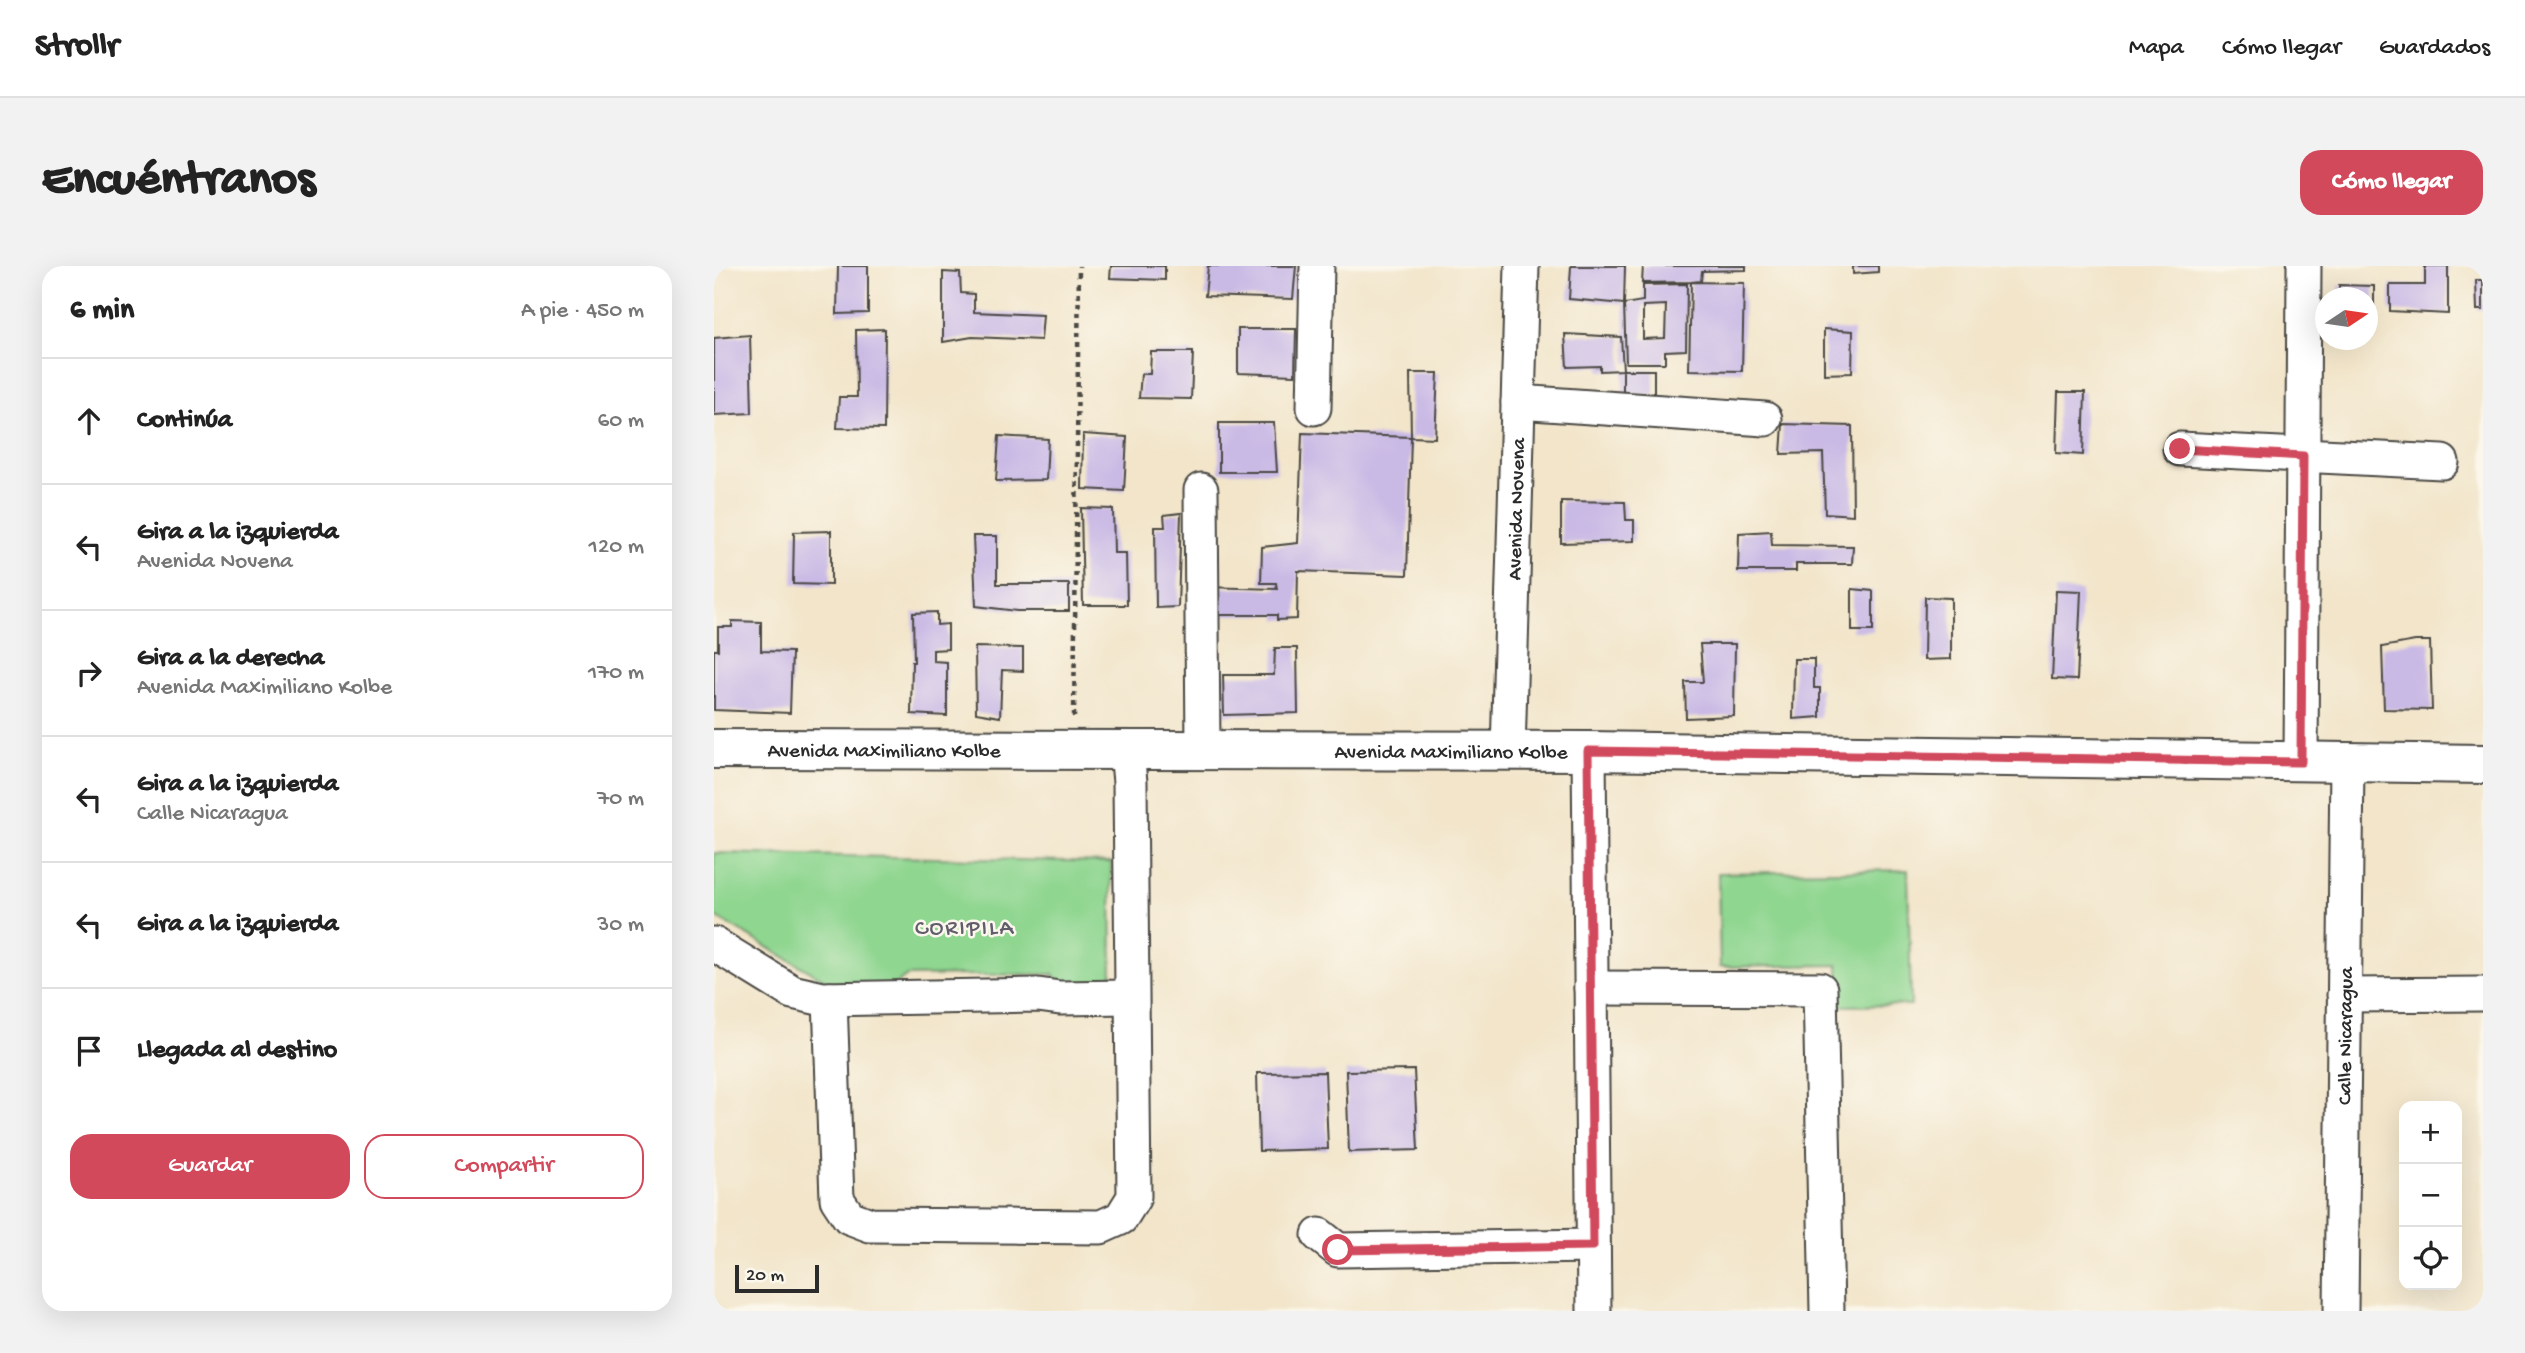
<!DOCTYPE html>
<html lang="es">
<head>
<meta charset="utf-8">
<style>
  body { margin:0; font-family:"Gochi Hand",sans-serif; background:#f2f2f2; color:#222 }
  .controls { position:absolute; right:21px; bottom:21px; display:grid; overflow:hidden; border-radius:14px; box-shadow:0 7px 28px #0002 }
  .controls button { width:63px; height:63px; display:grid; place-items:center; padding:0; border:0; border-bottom:2px solid #e0e0e0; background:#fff; color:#222; font:35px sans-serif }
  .compass { position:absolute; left:1601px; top:21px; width:63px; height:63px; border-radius:50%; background:#fff; box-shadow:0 7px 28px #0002; rotate:77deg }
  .scale { position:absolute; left:21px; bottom:18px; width:84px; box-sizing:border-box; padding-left:7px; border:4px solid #2b2b2b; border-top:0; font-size:19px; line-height:24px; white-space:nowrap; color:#2b2b2b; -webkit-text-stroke:5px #fbf7ec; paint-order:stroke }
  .stop { position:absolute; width:21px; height:21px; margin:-16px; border:5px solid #d1495b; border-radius:50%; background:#fff }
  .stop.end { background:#d1495b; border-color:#fff; box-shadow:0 2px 7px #0008 }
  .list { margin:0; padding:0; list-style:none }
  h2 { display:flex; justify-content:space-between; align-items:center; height:91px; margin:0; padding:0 28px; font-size:30px }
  h2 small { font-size:23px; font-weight:400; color:#767676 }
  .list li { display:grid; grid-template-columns:46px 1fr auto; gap:21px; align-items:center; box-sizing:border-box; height:126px; padding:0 28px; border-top:2px solid #e0e0e0 }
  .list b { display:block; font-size:26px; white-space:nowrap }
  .list p { margin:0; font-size:23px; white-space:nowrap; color:#767676 }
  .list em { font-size:23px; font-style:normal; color:#767676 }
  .actions { display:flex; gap:14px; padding:21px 28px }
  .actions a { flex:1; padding:16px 0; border:2px solid #d1495b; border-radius:21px; text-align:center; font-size:24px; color:#d1495b }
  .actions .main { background:#d1495b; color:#fff }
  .icon { flex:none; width:38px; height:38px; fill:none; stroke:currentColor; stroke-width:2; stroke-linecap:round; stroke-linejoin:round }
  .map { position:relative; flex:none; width:1769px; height:1045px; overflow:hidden; border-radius:21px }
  header { display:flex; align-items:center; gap:42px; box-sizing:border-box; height:98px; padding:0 35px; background:#fff; border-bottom:2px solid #e0e0e0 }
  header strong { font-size:33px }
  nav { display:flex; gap:38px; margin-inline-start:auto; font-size:24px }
  .intro { display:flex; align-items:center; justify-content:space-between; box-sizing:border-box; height:168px; padding:0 42px }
  h1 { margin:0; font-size:49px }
  .button { padding:18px 32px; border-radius:21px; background:#d1495b; color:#fff; font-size:24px; font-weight:700 }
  main { display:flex; gap:42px; padding:0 42px }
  aside { flex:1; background:#fff; border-radius:21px; box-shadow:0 7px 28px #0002 }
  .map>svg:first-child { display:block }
  .green { fill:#8fd690; stroke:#5d805e; stroke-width:2 }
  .building { fill:#c9b9e5; fill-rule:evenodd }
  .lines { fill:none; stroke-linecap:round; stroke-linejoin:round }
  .minor-casing { stroke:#494743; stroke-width:37 }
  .major-casing { stroke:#494743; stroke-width:42 }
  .path { stroke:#494743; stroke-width:4.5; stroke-dasharray:5 5; stroke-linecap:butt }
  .minor { stroke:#fff; stroke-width:33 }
  .major { stroke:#fff; stroke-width:38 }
  .route { stroke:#d1495b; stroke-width:9 }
  .labels { text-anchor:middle; stroke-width:5; stroke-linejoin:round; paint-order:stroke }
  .street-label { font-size:21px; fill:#2b2b2b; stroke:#fbf7ec }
  .neighbourhood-label { font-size:23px; letter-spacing:2px; fill:#625d6c; stroke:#fbf7ec }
</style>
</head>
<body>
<header>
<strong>Strollr</strong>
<nav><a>Mapa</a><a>Cómo llegar</a><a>Guardados</a></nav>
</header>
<div class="intro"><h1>Encuéntranos</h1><a class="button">Cómo llegar</a></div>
<main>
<aside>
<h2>6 min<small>A pie · 450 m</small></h2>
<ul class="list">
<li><svg class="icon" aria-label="ahead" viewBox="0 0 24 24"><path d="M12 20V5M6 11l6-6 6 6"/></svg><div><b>Continúa</b></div><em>60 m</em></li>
<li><svg class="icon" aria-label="left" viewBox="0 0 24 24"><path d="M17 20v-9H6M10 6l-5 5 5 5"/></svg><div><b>Gira a la izquierda</b><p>Avenida Novena</p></div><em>120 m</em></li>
<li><svg class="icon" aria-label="right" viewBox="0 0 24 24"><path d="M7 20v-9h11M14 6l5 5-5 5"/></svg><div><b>Gira a la derecha</b><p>Avenida Maximiliano Kolbe</p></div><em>170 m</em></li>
<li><svg class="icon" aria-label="left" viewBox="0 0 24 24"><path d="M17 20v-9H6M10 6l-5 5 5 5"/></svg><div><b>Gira a la izquierda</b><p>Calle Nicaragua</p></div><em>70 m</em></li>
<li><svg class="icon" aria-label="left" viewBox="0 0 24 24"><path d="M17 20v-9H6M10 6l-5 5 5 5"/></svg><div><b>Gira a la izquierda</b></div><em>30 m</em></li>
<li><svg class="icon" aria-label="arrive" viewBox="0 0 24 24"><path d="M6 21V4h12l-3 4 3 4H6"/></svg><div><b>Llegada al destino</b></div></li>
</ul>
<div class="actions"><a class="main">Guardar</a><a>Compartir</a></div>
</aside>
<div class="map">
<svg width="1769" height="1045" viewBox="0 0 1769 1045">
  <rect width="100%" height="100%" fill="#fbf7ec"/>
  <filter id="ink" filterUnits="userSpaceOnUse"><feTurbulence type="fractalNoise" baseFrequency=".0143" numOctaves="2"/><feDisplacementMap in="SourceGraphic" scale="14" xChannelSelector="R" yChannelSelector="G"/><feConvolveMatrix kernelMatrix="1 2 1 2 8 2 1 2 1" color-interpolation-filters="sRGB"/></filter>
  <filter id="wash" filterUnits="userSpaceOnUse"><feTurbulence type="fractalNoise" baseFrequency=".00686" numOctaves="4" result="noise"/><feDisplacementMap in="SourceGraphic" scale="28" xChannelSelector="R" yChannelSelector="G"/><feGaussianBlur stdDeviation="1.57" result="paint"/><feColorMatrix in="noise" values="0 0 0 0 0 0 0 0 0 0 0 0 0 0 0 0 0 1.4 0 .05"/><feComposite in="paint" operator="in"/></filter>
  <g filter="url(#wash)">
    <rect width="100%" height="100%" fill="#f2e5ca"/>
    <path class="green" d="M0,587L397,596L398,718L349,719L338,708L193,710L178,721L121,720L0,650Z
      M1194,604L1197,739L1125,740L1124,699L1006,701L1004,607Z"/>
    <g id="blocks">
      <path class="building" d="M124,0H154V47L123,48Z
        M397,0H451V14L396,12Z
        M494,0H582L579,33L491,30Z
        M857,0H911L910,38L855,33Z
        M929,0H1032V4L988,5L987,15L977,16L1030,17L1028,105L975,104L977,16L928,17Z
        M1139,0H1164V6L1139,8Z
        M1711,0H1734V48L1676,45V19H1711Z
        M229,6L246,7L247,27L260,28V46L329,49L327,74L258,71L229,76Z
        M1762,14H1769V44H1763Z
        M973,18L972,84L951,85V97H912L910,38L929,35V19ZM952,39L951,72L929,73V40Z
        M1625,19L1660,20V43H1654V32H1625Z
        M171,63L170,163L123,162L125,131H143L142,64Z
        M524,63H582L581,109L524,107Z
        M1110,63L1139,65L1138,107L1110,108Z
        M851,68L907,71L909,104L886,105V100L853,101Z
        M36,69L38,147L0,149V72Z
        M437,86H479L477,133L425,132L427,108H436Z
        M909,104H940V129L909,128Z
        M696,107H724L721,172L697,171Z
        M1344,126H1371L1369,189L1342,187Z
        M505,157H560L563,206H505Z
        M1069,158L1138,160L1139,249L1111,247L1109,187L1067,188Z
        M588,167L697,171L693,309L584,305L583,353L563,354V349H489L490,321L563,323L562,317H547L548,281L584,277Z
        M369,168L413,171L410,225L368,223Z
        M285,170L334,173L332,214L282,215Z
        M847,235L911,236L912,254H920V275L847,277Z
        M367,242L399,243L400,287H412L413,339H369Z
        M467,247L464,341L442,342L441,261H451L450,249Z
        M117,265V319L79,318L80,266Z
        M1057,265L1058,279L1139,280L1138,298H1082V305H1024L1025,267Z
        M259,270H283V318H355V345H303L262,340Z
        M1138,323L1159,325V365H1138Z
        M1342,324L1367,325L1363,414L1338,413Z
        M1211,331L1237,332V393L1210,394Z
        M223,346V359L234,358V383L219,384V395L233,396V450L197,448L198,396H200L199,347Z
        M18,355L47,356V385L78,386L76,447L0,444V384H4V361H18Z
        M1701,375H1716L1718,444L1670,443L1668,381Z
        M986,378H1021L1020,450L972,452L971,416H989Z
        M261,381L309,382V405L288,404L286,451L262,447Z
        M561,382H583L584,447L510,449L509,409H560Z
        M1080,393H1100V422H1106V451L1079,453Z
        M700,804L704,884L635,886L632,805Z
        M611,806L614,883L545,885L543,807Z"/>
    </g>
  </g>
  <g filter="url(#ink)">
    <use href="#blocks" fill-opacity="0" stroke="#494743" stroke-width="2"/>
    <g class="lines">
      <defs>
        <g id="minor">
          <path d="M804,136L1051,153"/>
          <path d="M600,142L603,0"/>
          <path d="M1466,183L1728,196"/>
          <path d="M487,224L489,485"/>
          <path d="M875,485L880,1045"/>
          <path id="s1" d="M794,486L808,0"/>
          <path d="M1587,496L1590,0"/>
          <path d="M0,678L78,726L109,733L324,729L346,732L416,731"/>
          <path d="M877,722L1106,723L1113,1045"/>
          <path d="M1630,729L1769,728"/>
          <path d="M116,733L123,933L135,951L156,959L387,961L407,952L420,931L416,516L413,485"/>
          <path d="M605,969L624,984L879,980"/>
          <path id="s2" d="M1627,1045L1633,496"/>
        </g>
        <g id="major">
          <path id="s3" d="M0,483L875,485L1769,498"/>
        </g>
      </defs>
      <use href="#minor" class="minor-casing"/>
      <use href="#major" class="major-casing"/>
      <path class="path" d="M360,451L365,0"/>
      <use href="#minor" class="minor"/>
      <use href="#major" class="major"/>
    </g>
  </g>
  <g class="lines" filter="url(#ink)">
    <path class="route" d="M624,984L879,980L874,485L1587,496L1589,190L1466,183"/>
  </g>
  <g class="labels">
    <g class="street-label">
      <text dy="7" stroke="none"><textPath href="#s1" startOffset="243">Avenida Novena</textPath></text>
      <text dy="7" stroke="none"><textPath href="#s3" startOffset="170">Avenida Maximiliano Kolbe</textPath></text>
      <text dy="7" stroke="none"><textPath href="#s3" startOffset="737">Avenida Maximiliano Kolbe</textPath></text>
      <text dy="7" stroke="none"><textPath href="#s2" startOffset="275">Calle Nicaragua</textPath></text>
    </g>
    <g class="neighbourhood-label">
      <text x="251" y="668">CORIPILA</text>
    </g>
  </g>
</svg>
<div class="controls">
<button>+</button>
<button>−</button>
<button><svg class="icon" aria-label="locate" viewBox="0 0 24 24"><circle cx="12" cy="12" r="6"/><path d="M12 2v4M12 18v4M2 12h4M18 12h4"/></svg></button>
</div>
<svg class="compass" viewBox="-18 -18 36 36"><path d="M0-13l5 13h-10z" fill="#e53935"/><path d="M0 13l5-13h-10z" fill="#767676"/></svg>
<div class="scale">20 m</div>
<div class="stop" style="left:624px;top:984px"></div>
<div class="stop end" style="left:1466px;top:183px"></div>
</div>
</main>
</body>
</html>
